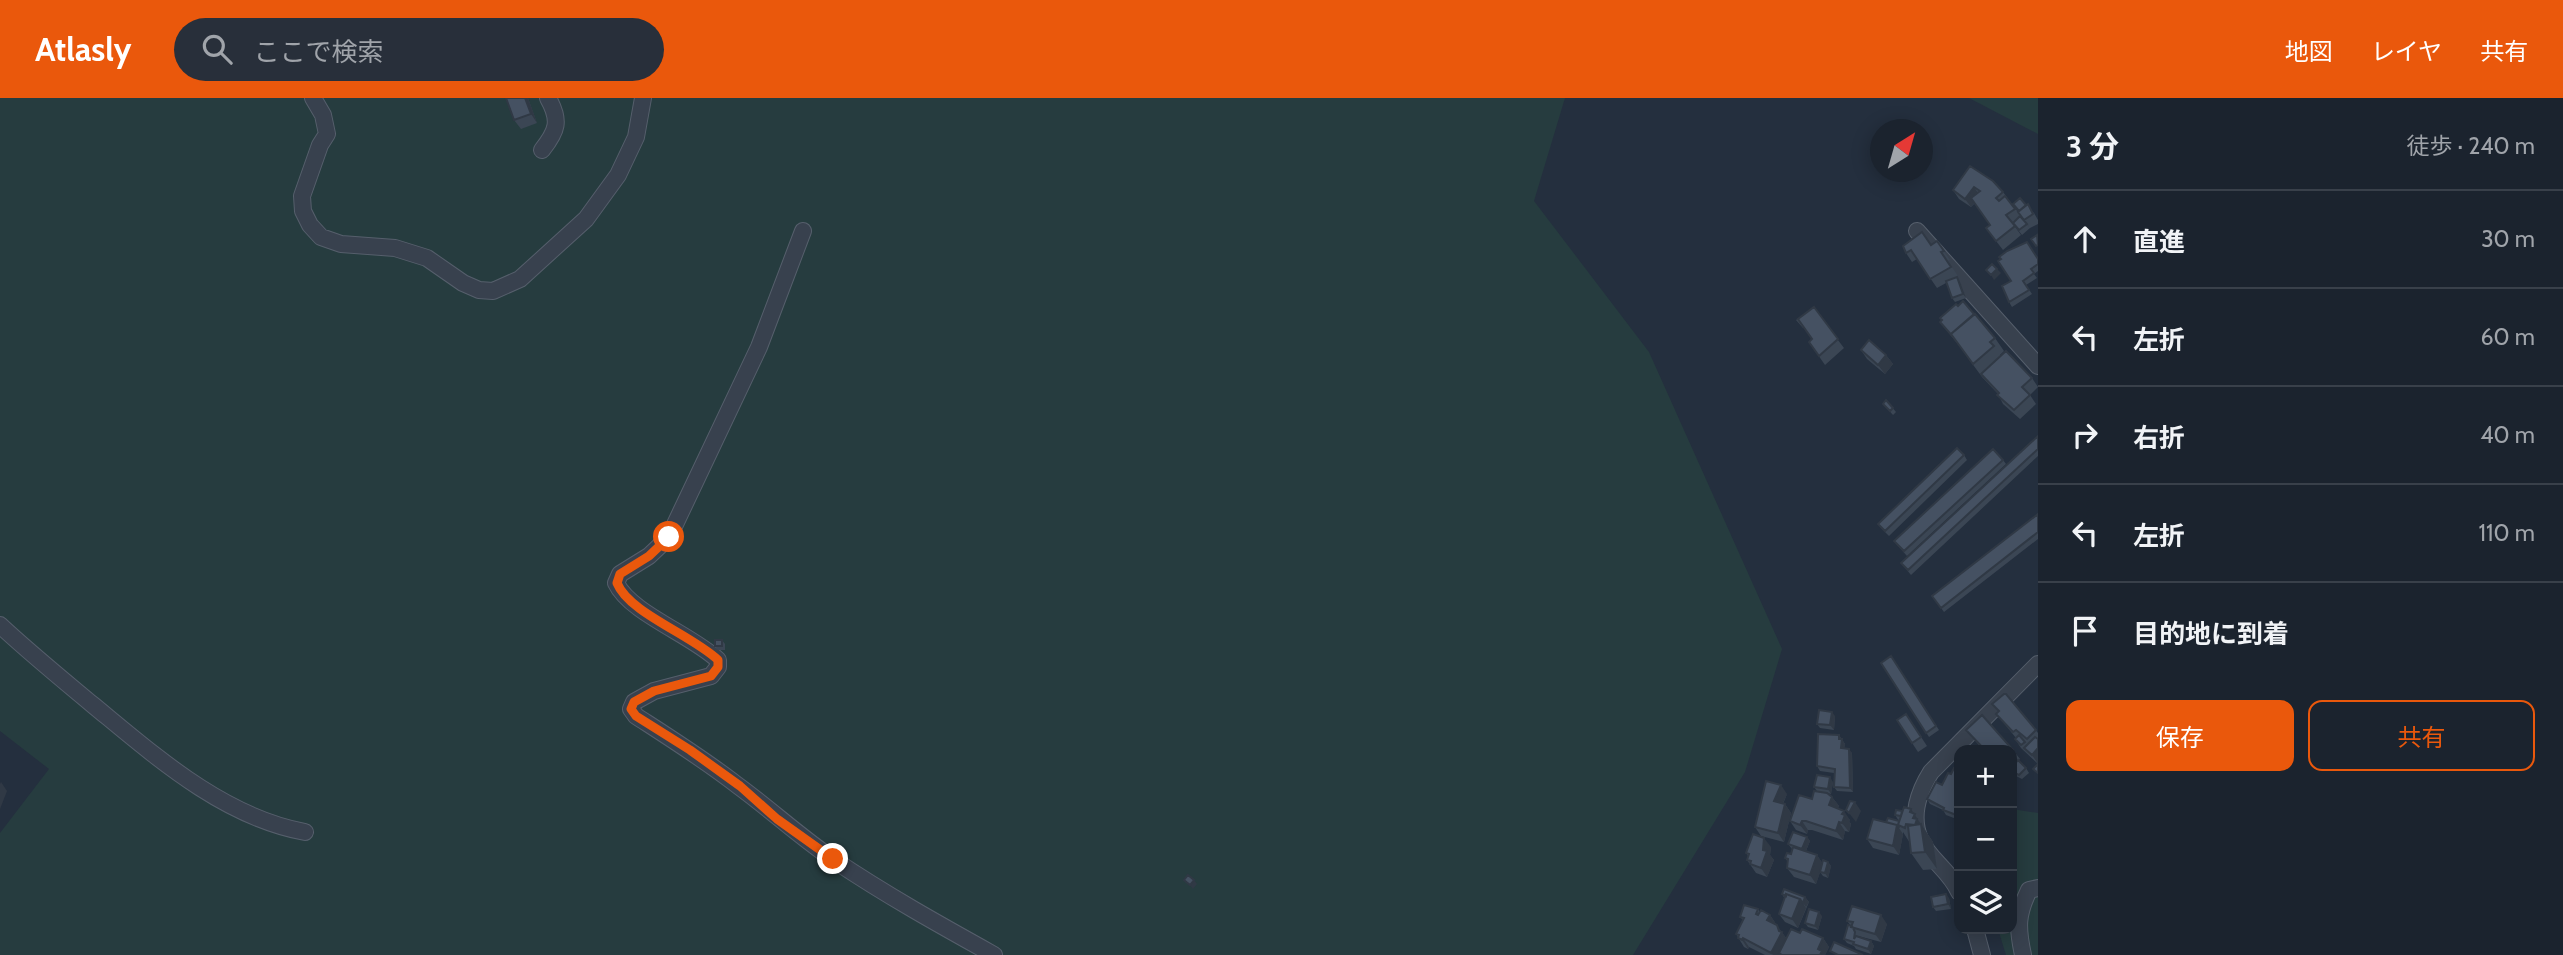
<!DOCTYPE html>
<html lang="ja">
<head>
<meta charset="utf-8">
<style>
  body { margin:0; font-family:Cabin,"Noto Sans JP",sans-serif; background:#282f3a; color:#f1f3f6 }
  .controls { position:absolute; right:21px; bottom:21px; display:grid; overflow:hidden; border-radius:14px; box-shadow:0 4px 18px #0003 }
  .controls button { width:63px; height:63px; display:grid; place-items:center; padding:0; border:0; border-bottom:2px solid #39404a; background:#1b232e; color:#f1f3f6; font:35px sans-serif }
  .compass { position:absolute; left:1870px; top:21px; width:63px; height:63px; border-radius:50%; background:#1b232e; box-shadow:0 4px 18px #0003; rotate:37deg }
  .stop { position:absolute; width:21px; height:21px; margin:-16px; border:5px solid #ea580c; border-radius:50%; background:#fff }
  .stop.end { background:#ea580c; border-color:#fff; box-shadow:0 2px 7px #0008 }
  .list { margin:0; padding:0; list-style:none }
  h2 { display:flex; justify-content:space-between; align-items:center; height:91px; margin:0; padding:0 28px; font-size:30px }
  h2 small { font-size:23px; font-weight:400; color:#a0a4aa }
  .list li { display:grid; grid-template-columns:46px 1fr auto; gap:21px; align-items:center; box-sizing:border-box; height:98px; padding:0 28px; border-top:2px solid #39404a }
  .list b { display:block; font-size:26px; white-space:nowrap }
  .list em { font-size:23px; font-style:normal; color:#a0a4aa }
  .actions { display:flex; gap:14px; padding:21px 28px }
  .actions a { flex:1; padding:16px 0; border:2px solid #ea580c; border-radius:14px; text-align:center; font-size:24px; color:#ea580c }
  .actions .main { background:#ea580c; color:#fff }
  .icon { flex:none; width:38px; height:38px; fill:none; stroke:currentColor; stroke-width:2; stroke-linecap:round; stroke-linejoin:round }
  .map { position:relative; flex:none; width:2038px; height:857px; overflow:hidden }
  header { display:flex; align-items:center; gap:42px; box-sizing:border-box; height:98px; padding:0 35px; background:#ea580c; color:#fff }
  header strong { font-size:33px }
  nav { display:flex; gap:38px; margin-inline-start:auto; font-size:24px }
  .search { width:490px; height:63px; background:#282f3a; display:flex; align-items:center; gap:18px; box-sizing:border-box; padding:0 24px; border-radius:38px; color:#a0a4aa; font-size:26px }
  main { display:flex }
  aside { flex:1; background:#1b232e }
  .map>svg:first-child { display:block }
  .green { fill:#263c3f }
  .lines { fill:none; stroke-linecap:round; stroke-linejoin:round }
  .minor-casing { stroke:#565f6c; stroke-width:18 }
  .minor { stroke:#38414e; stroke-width:16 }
  .wall { fill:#3b4654 }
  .shaded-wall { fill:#303945 }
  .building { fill:#455162; stroke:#303945; stroke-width:2 }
  .route { stroke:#ea580c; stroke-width:9 }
</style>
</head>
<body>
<header>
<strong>Atlasly</strong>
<div class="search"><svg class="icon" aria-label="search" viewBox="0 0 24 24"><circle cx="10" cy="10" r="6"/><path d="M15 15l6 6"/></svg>ここで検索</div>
<nav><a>地図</a><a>レイヤ</a><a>共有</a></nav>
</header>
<main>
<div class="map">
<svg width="2038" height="857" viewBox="0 0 2038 857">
  <rect width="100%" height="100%" fill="#242f3e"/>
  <path class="green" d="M0,0H1565L1534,103L1649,254L1782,551L1745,674L1633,857H0V735L49,671L0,633Z
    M1969,0H2038V36Z
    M2012,711L2038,715V857H2006L1998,831H2012Z"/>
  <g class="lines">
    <defs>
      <path id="minor" d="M313,0L323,17L327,36L320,47L302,98L303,113L310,127L321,139L341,146L395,150L427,160L463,185L479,192L493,193L520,181L586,121L618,77L636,39L643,0
        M542,52C557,33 561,23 548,0
        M803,133L759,249L669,439L649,458L620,476L616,485C630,515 692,537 718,562V569L711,578L654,593L634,604L631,611L636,618C670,640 705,662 737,687C770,711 800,739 834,762C886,797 940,827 994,857
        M1917,133L2038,268
        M0,527C30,555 62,581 93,607C155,658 223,719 305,734
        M1959,794C1951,774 1927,759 1920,741C1910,718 1919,693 1931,674L2038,566
        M1975,831L1982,857
        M2023,857C2017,829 2017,817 2029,792L2038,790"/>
    </defs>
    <use href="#minor" class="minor-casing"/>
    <use href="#minor" class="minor"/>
  </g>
  <path class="wall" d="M528,0L537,25L521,31L514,22Z
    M1970,68L2003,94L2030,130L2022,137L2013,126L2021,137L2003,152L1986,130L1990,127L1975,105L1971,109L1959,101L1953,92Z
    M2013,106L2026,107L2034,115L2038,122V126L2030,130Z
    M1937,143L1950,162L1948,163L1958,178L1954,180L1957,179L1960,184L1966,200L1955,204L1952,200L1946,185L1937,190L1917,161L1912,164L1906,155L1903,148L1931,147Z
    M2038,160V173L2034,176L2037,180L2026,187L2032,196L2012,209L2009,204Z
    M1813,209L1844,250L1825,267L1809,244L1812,241L1804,229L1803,230L1796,222Z
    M1940,224L1995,240L2004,253L2000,257V258L2032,280L2038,289L2030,297L2036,306L2020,321L2003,306L1998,296L1982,279L1960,249Z
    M1861,252L1886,257L1893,266L1885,276L1867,261Z
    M1886,302L1896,314L1893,317L1883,306Z
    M2038,338V358L1911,477L1901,465Z
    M1964,357L1967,362L1889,438L1881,430L1878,426Z
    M2003,362L2006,366L1907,458L1898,448L1894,443Z
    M2038,416V441L1944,514L1932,498Z
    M722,542L725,546V552H718L715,548Z
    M1891,558L1939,632L1929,639L1881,565Z
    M2006,596L2038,635V666L2021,650L2015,641L2016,640L2003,624L1996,616L1998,614L1992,606Z
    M1906,616L1927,648L1918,654L1897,622Z
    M1835,618L1834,632L1820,630L1817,626Z
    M1966,632L2013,652L2020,661L2012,668V652H1983Z
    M1839,637L1845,646L1844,650L1852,655L1853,694L1837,693L1834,689V675L1820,673L1817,668Z
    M2012,669L2026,670L2029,675L2022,681L2012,676Z
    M1959,673V722L1946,717L1943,712L1930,706L1927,701L1942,687L1951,676Z
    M1833,684L1831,696L1822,694L1832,699L1839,708L1838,710L1850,722L1849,723L1851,726L1849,734L1845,733L1843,742L1812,732H1808L1807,736L1796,732L1790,723L1812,701L1817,693L1814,689Z
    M1787,696L1783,706H1785L1791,715L1784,744L1761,738L1755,729Z
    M1911,711L1933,744L1937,771L1923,772L1911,755L1910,745L1903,734V736L1899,757L1873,750L1867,741L1886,724L1899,723L1895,717L1902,713Z
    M1807,739L1810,743L1806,753L1817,757L1822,765L1828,764L1831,768L1828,780L1823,778L1820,774L1816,786L1794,779L1787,770L1788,764L1785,760L1791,756L1792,751L1788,746Z
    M1771,749L1770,757L1774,762L1767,779L1756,775L1747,762L1748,758L1746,755Z
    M1782,796L1805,799L1809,804L1798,830L1785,824L1779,816L1785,801Z
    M1949,800L1951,811L1936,813L1933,809Z
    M1758,811L1760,814L1770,817L1776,826V827L1787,841L1800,835L1823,840L1829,849L1825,857H1765L1749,849L1748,851L1744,849L1736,836L1743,822L1740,819Z
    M1822,818L1818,832L1808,829L1805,825Z
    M1847,823L1887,826L1881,844L1858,838V839L1871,843L1874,848L1871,856L1856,851L1854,848L1847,845L1844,841L1851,828Z"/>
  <path class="shaded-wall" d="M525,0H528L537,25L531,16Z
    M1974,89L1980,98L1971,109L1965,101Z
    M1997,171L2001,175L1994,182L1991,177Z
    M1957,179L1960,184L1966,200L1963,196Z
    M1886,257L1893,266L1885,276L1878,267Z
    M1832,614L1835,618L1834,632L1830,627Z
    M1839,637L1845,646L1844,654L1841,650L1839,641Z
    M2038,650V666L2032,657Z
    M1849,651L1852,655L1853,694L1850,690Z
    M1830,679L1833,684L1831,696L1828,691Z
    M1,684L7,693L0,711V686Z
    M1781,687L1787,696L1780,712L1774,703Z
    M1832,699L1839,708L1836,716L1829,707Z
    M1855,704L1861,713L1856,724L1849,715Z
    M1785,706L1791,715L1784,744L1778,735Z
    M1911,711L1933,744L1937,771L1925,754L1910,714Z
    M1844,713L1850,722L1849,723L1851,726L1849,734L1842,725V716Z
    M1802,723L1808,732L1807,736L1800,727Z
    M1839,724L1845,733L1843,742L1836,733Z
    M1897,727L1903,736L1899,757L1893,748Z
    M1807,739L1810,743L1805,755L1802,751Z
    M1764,740L1771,749L1770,757L1774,762L1767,779L1761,770Z
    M1817,757L1823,766L1816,786L1810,777Z
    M1828,764L1831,768L1828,780L1825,775Z
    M1194,782L1197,786L1193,791L1190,787Z
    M1946,796L1949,800L1951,811L1948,806Z
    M1805,799L1809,804L1806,809L1803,805Z
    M1800,801L1806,810L1798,830L1792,821Z
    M1819,814L1822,818L1818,832L1815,828Z
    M1770,817L1776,826L1774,831L1767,822Z
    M1881,817L1887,826L1881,844L1875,836Z
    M1777,827L1788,843L1779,855L1780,857H1773L1771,855L1779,833Z
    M1743,840L1749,849L1748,851L1742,842Z
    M1823,840L1829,849L1825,857H1820L1818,851Z
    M1871,843L1874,848L1871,856L1868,851Z"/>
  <path class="building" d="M506,0H525L531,16L514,22Z
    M1970,68L1993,83L2003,94L1996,100L1999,103L2005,98L2015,111L2006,117L2015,128L1996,143L1986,130L1990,127L1971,100L1980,93L1974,89L1965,101L1953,92Z
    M2020,100L2026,107L2019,113L2013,106Z
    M2028,106L2033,116L2024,122L2018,114Z
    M2020,118L2027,126L2019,132L2013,125Z
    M1922,134L1931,147L1937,143L1944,153L1941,154L1951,169L1930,181L1911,152L1906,155L1903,148Z
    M2037,137L2038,147L2036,148L2031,141Z
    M2027,144L2038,161V166L2031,171L2034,175L2023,183L2029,192L2009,204L2002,188L2011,183L1998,163L2001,161L1999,159L2007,153Z
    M1992,166L1997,171L1991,177L1986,172Z
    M1957,179L1963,196L1952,200L1946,183Z
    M1963,203L1974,216L1951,236L1954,240L1940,224L1942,222L1940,220L1956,206L1958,208Z
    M1814,209L1838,241L1819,258L1809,244L1812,241L1798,221Z
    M1975,216L1995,240L1990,244L1994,248L1973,266L1951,236Z
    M1869,242L1886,257L1878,267L1861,252Z
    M2006,253L2032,280L2022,289L2030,297L2014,312L1997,297L1999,295L1981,276Z
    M1886,302L1893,310L1890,313L1883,306Z
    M2038,338V351L1908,472L1901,465Z
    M1957,350L1964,357L1885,433L1878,426Z
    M1993,351L2003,362L1904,453L1894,443Z
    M2038,416V434L1941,510L1932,498Z
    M715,542H722V548H715Z
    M1891,558L1936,628L1926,635L1881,565Z
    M2004,596H2006L2036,632L2027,641L2016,632L2013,634L1996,616L1999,613L1992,606Z
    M1819,612L1832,614L1830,627L1817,626Z
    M1906,616L1921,639L1912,645L1897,622Z
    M1982,617L2013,652L2012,653L1985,652L1966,632Z
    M1818,636L1839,637V641H1842L1841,650L1849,651L1850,690L1834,689L1835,671L1817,668Z
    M2019,637L2025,644L2021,647L2015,641Z
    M2035,639L2038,641V650L2032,657L2024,650Z
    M2018,662L2026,670L2019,677L2012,673V669Z
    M2038,666V675L2033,671Z
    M1954,670L1959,673V718L1943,712L1944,710L1927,701L1936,684L1942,687L1948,675L1951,676Z
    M1817,677L1830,679L1828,691L1814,689Z
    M1766,683L1781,687L1774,703L1785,706L1778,735L1755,729Z
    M1814,693L1827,695L1832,699L1829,707L1844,713L1842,716L1845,717L1842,725L1839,724L1836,733L1806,723H1802L1800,727L1790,723L1799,697L1812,701Z
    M1850,703L1855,704L1849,715L1846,712Z
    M1904,709L1911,711L1910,714L1915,716L1913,720L1917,721L1915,727L1906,726L1905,730L1898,727Z
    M1896,712L1902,713L1901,718L1895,717Z
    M1888,720L1899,723L1898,727L1899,730L1897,727L1886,724Z
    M1873,721L1897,727L1893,748L1867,741Z
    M1921,726L1925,754L1911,755L1908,728Z
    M1793,734L1807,739L1802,751L1788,746Z
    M1753,736L1764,740L1763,752L1767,753L1761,770L1750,766L1751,763L1747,762L1749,756L1746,755Z
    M1793,749L1817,757L1810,777L1787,770L1788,761L1785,760L1787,755L1791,756Z
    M1823,762L1828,764L1825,775L1820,774Z
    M1188,777L1194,782L1190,787L1184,782Z
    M1784,791L1805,799L1803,805L1800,801L1786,796V798L1782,796Z
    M1786,796L1800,801L1792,821L1779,816Z
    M1946,796L1948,806L1933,809L1931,799Z
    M1744,807L1758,811L1756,816L1758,817L1761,812L1770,817L1767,822L1777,827L1779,833L1782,834L1771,855L1743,840L1742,842L1738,840L1739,837L1736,836L1744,820L1740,819Z
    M1852,808L1881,817L1875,836L1851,829L1853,824L1847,823Z
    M1809,811L1819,814L1815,828L1805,825Z
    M1848,827L1852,828L1855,834L1854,841L1856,838L1871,843L1868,851L1853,846L1854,844L1844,841Z
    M1791,831L1800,835L1802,831L1823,840L1818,851L1822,853L1820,857H1782L1779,855Z
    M1834,844L1863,857H1838L1830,853Z"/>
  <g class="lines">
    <path class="route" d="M669,439L649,458L620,476L617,485C629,515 692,537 718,562V569L711,578L654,593L634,604L631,611L636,618L690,652L740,688L777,721L833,761"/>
  </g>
</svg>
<div class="controls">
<button>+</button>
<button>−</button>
<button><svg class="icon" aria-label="layers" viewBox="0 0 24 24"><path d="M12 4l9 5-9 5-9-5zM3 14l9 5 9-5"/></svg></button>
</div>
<svg class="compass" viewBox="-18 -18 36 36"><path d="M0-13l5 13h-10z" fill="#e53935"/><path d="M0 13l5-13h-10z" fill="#a0a4aa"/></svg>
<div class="stop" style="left:669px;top:439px"></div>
<div class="stop end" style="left:833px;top:761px"></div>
</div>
<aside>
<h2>3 分<small>徒歩 · 240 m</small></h2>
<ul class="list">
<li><svg class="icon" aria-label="ahead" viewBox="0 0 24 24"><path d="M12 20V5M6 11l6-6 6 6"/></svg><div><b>直進</b></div><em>30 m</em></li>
<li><svg class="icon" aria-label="left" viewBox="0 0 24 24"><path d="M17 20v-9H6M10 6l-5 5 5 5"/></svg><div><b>左折</b></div><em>60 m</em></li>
<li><svg class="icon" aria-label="right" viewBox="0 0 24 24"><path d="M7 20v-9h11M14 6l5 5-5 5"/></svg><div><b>右折</b></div><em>40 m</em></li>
<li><svg class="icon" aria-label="left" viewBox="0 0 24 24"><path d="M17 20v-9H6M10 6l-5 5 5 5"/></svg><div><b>左折</b></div><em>110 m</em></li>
<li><svg class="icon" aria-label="arrive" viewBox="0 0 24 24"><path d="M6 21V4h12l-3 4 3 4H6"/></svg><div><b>目的地に到着</b></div></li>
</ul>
<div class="actions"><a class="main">保存</a><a>共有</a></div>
</aside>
</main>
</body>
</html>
